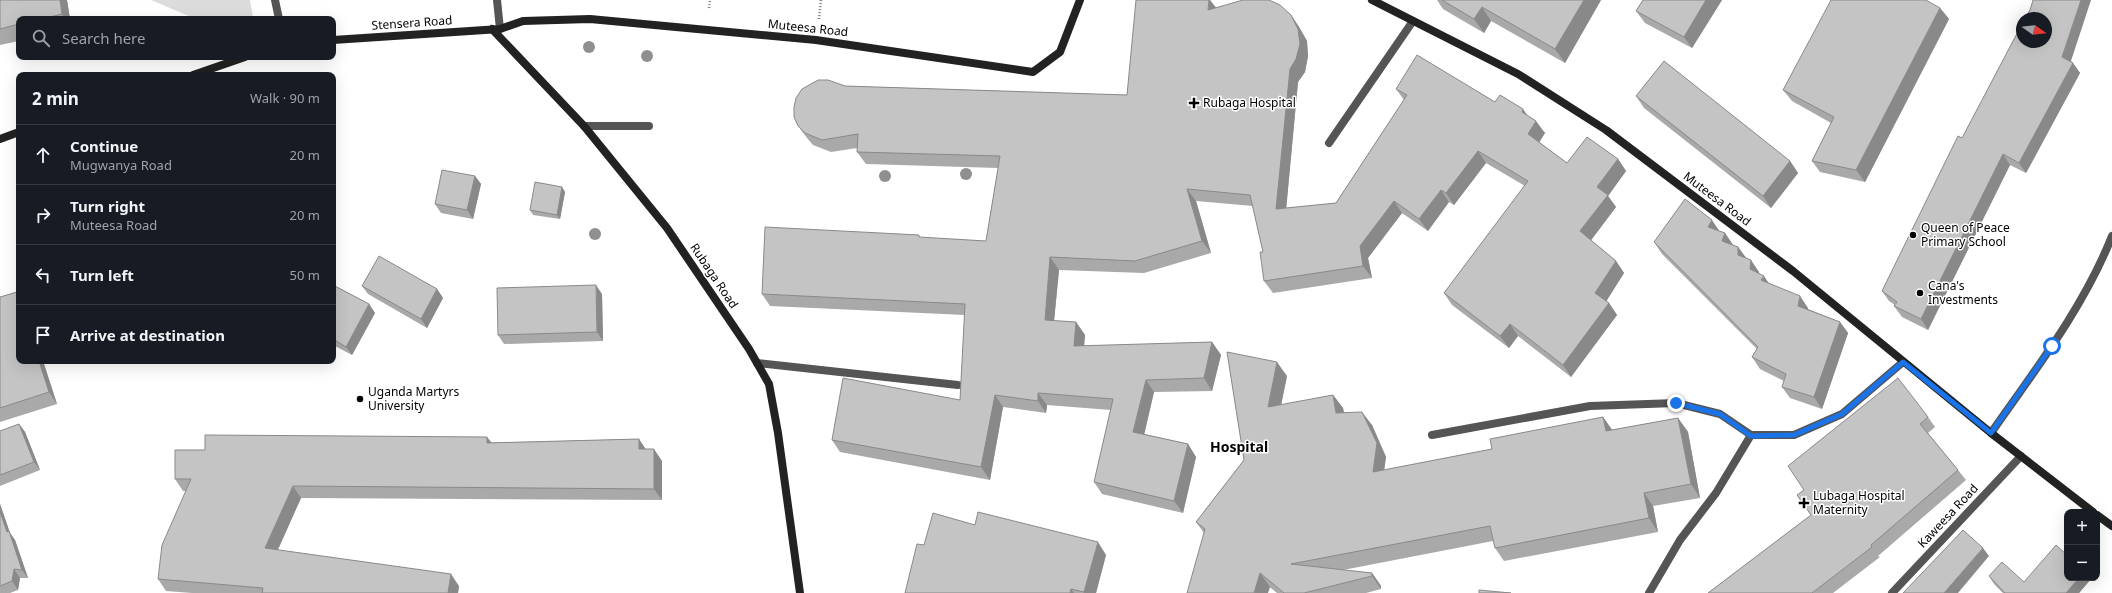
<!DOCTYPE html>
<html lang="en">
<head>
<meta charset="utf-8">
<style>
  body { margin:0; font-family:"Noto Sans",sans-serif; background:#242831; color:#f1f3f6 }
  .controls { position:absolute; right:12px; bottom:12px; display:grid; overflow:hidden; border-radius:8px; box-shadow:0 4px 16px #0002 }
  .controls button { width:36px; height:36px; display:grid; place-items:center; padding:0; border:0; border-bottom:1px solid #363941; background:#171b24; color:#f1f3f6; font:20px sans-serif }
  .compass { position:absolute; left:2016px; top:12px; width:36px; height:36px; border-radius:50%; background:#171b24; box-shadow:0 4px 16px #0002; rotate:105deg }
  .stop { position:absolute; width:12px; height:12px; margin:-9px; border:3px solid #1a73e8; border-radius:50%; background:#fff }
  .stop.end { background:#1a73e8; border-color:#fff; box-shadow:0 1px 4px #0008 }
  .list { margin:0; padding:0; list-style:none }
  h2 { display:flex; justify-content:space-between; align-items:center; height:52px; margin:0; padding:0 16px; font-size:17px }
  h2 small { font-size:13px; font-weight:400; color:#9ea1a6 }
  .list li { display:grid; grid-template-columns:26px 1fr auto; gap:12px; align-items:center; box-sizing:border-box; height:60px; padding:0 16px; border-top:1px solid #363941 }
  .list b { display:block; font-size:15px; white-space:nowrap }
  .list p { margin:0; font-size:13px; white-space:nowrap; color:#9ea1a6 }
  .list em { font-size:13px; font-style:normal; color:#9ea1a6 }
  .icon { flex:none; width:22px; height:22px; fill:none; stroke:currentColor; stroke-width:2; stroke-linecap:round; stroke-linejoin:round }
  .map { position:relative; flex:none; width:2112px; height:593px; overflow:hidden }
  .search { position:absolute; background:#171b24; box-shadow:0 4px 16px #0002; left:16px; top:16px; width:320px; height:44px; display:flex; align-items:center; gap:10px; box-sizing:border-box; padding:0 14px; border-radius:8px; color:#9ea1a6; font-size:15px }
  .panel { position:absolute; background:#171b24; box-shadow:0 4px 16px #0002; left:16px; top:72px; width:320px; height:292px; border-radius:8px }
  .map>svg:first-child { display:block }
  .green { fill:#dcdcdc }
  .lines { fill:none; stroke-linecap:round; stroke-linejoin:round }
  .path { stroke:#777; stroke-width:2.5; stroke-dasharray:1 2; stroke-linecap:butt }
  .lane { stroke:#555; stroke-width:8 }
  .street { stroke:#555; stroke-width:8 }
  .secondary { stroke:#222; stroke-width:8 }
  .tree { fill:#8f8f8f }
  .wall { fill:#a9a9a9 }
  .shaded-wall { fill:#898989 }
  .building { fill:#c4c4c4; stroke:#898989 }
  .route { stroke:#1a73e8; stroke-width:5 }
  .poi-dot { fill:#000; stroke:#fff; stroke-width:1.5 }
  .labels { text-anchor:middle; stroke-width:3; stroke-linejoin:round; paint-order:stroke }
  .street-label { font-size:12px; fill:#000; stroke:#fff }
  .poi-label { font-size:12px; fill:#000; stroke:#fff; text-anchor:start }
  .quarter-label { font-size:14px; font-weight:bold; fill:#000; stroke:#fff }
</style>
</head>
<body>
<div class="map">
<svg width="2112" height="593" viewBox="0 0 2112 593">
  <rect width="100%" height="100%" fill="#fff"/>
  <path class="green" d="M151,0H250L253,17L248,19H196Z"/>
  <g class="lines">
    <path class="path" d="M709,8L710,0
      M819,19L821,0"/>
    <path class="lane" d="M497,0L500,29
      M584,126H649
      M1329,143L1413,21
      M757,363L958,385
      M1432,435L1590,406L1676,403L1720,414L1751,435H1794L1842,414L1903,362
      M1649,593L1680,540L1716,493L1751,435"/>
    <path class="street" d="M275,0L279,19
      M1991,433C2035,370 2084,307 2112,236
      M1892,593L2021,456"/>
    <path class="secondary" d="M1372,0L1518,74L1606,130L1793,271L1991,433L2093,512
      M492,29L584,126L667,228L749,349L769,384L778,433L800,593
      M333,40L500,29L523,21L590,19L816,40L1033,72L1060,52L1080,0
      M193,75L245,57
      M0,139L19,132
      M2097,515L2112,526"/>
  </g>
  <g class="tree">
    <circle cx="589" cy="47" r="6"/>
    <circle cx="647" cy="56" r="6"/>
    <circle cx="966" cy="174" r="6"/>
    <circle cx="885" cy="176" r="6"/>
    <circle cx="595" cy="234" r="6"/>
  </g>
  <path class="wall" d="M0,0H67L70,19H19V41L0,45Z
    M1437,0H1601L1565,63L1491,21L1484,33L1443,9Z
    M1643,0H1722L1692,48L1645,23L1636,11Z
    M1216,8L1291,15L1299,27L1307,41L1308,56L1305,72L1298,82L1286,208L1336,203L1404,100L1396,89L1495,102L1528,116L1545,133L1539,142L1567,163L1618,159L1626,171L1608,196L1616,207L1591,240L1616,261L1624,273L1606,301L1609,303L1617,315L1571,377L1518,336L1509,348L1452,305L1444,293L1525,186L1486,163L1454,205L1449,202L1428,231L1402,213L1368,258L1372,278L1273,293L1264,281L1263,252L1253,206L1196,201L1211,253L1144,273L1059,270L1054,321L1076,322L1085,335L1084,346L1212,342L1221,355L1212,391L1154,392L1144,434L1188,444L1196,457L1183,513L1102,494L1094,482L1111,410L1047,405L1046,413L1003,407L990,480L840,452L832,440L960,400L965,315L770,306L762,294L921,238L986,241L998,168L866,164L857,152V148L831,152L813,145L807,138L798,126L845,86L1127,95Z
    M1940,8L1949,19L1865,182L1820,172L1812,161L1831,123L1792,101L1783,90Z
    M2030,10L2071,61L2073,63L2080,73L2026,173L2010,165L1928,330L1902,317L1894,306L1895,305L1889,301L1882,291Z
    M1636,96L1790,161L1798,173L1771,208L1644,108Z
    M475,176L481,184L473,219L441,213L435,204Z
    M562,187L565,192L560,219L533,215L530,210Z
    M1719,231L1725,233L1733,245L1738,247L1746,258L1759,272V273L1769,284L1808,308V309L1840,322L1848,333L1822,409L1790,398L1782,387L1784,381L1760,369L1752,357L1757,349L1662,254L1654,242Z
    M333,285L369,304L375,313L352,355L333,345Z
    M362,286L437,289L443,298L427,328L368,294Z
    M17,292L19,294V361H43L57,404L0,422V297Z
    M602,294L603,341L504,344L498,335Z
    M1287,376L1281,405L1333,395L1343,408L1344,412L1372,425L1386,457L1384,470L1492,449L1603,417L1612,430L1678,418L1688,432L1700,498L1653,506L1658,532L1504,561L1495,548L1493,541L1343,570L1372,573L1381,586V589L1366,593H1277L1204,533L1196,522L1244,460Z
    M1928,417L1935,427L1928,433L1958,470L1966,480L1878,556L1880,557L1833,593H1708L1811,515Z
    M19,424L25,432L40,470L0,486V431Z
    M639,439L645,449L662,461V500L301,498L278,550L459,586L458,593H192L166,591L158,579L186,491H183L175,479L205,450Z
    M0,504L10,533L15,540L28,578H20L18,590L10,593H0Z
    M975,525L1106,555L1096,593H905L924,545Z
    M1989,576L2024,582L2067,578H2091V579L2079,593H2003L1994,584Z"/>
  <path class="shaded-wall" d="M60,0H67L70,19H65L62,14Z
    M1209,0H1210L1218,10H1208Z
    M1584,0H1601L1565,63L1555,49Z
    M1706,0H1722L1692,48L1684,37Z
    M2081,0H2091L2069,67L2062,57Z
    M1482,7L1491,21L1484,33L1474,19Z
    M1940,8L1949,19L1865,182L1856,170Z
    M1291,15L1299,27L1307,41L1308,56L1305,72L1298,82L1285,222L1276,209Z
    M2073,63L2080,73L2026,173L2019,163Z
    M1523,109L1532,122L1522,112Z
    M1536,121L1545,133L1537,146L1528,134Z
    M1478,151L1486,163L1454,205L1446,193Z
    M2003,154L2010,165L1928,330L1921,319Z
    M1618,159L1626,171L1608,196L1616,207L1589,243L1580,231L1597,187Z
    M1790,161L1798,173L1771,208L1763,196Z
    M475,176L481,184L473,219L467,210Z
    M562,187L565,192L560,219L557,215Z
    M1187,189L1196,201L1211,253L1202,241Z
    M1441,190L1449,202L1428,231L1419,219Z
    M1394,201L1402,213L1368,258L1372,278L1363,266L1360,246Z
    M1712,220L1720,232L1708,227Z
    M1725,233L1733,245L1730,253L1722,241Z
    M1738,247L1747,259L1738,255Z
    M1050,257L1059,270L1053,332L1045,320Z
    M1751,260L1759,272L1758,281L1750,269Z
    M1616,261L1624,273L1604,305L1595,293Z
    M1764,276L1772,288L1761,280Z
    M596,285L602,294L603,341L597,332Z
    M437,289L443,298L427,328L421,319Z
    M1800,296L1808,308L1806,317L1798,306Z
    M1609,303L1617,315L1571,377L1563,365Z
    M369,304L375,313L352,355L346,347Z
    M1076,322L1085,335L1083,358L1074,346Z
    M1840,322L1848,333L1822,409L1814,397Z
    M1510,324L1518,336L1509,348L1500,336Z
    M1212,342L1221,355L1212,391L1204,378Z
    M39,361H43L57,404L49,392Z
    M1277,362L1287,376L1278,420L1268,407Z
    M1146,380L1154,392L1142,444L1133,432Z
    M1038,393L1047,405L1046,413L1038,401Z
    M995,395L1003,407L990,480L981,467Z
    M1333,395L1343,408L1346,426L1336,413Z
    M1362,412L1372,425L1386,457L1382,486L1373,472Z
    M1603,417L1613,431H1606Z
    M1678,418L1688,432L1700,498L1691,484Z
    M19,424L25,432L40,470L34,462Z
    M487,437L496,448L487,443Z
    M639,439L647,451L639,449Z
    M1188,444L1196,457L1183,513L1174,501Z
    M654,449L662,461V500L654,489Z
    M293,486L301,498L273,560L265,548Z
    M1644,493L1653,506L1658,532L1649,518Z
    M0,504L10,533L15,540L28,578L22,570L7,532L0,512Z
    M1098,542L1106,555L1096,593H1084V592Z
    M1983,548L1989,556L1958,593H1944Z
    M14,569L20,578L18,590L12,581Z
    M1260,573L1270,587L1268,593H1254Z
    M1372,573L1381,586V589L1372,576Z
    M451,574L459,586L458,593H448Z
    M2079,578H2091V579L2079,593H2066Z
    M1071,589L1074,593H1070Z"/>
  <path class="building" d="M0,0H60L62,14L42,19H19V24L0,29Z
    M1136,0H1209L1208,10L1243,0H1269L1280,5L1291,15L1298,29L1300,44L1296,59L1290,69L1276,209L1336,203L1407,95L1396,89L1417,55L1495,102L1500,95L1523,109L1522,112L1536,121L1528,134L1567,163L1587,137L1618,159L1597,187L1608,195L1580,231L1616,261L1595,293L1609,303L1563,365L1510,324L1500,336L1444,293L1528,181L1478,151L1446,193L1441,190L1419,219L1394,201L1360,246L1363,266L1264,281L1260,252H1263L1250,195L1187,189L1202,241L1135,261L1050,257L1045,320L1076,322L1074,346L1212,342L1204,378L1146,380L1133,432L1188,444L1174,501L1094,482L1113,399L1038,393V401L995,395L981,467L832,440L843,378L960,400L965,304L762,294L765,227L919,235V237L986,241L1000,156L857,152L858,134L822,140L805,133L798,126L794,117V107L796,98L802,89L818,80H828L845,86L1127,95Z
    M1442,0H1584L1555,49L1482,7L1474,19Z
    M1643,0H1706L1684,37L1636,11Z
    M1831,0H1926L1940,8L1856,170L1812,161L1834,117L1783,90Z
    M2033,0H2081L2062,57L2073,63L2019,163L2003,154L1921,319L1894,306L1897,302L1882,291L1958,136L1962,138L2022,24V42H2046V18H2025L2030,10Z
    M1664,61L1790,161L1763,196L1636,96Z
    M442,170L475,176L467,210L435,204Z
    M535,182L562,187L557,215L530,210Z
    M1685,199L1712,220L1708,227L1725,233L1722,241L1738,247V255L1751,260L1750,269L1764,276L1761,280L1800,296L1798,306L1840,322L1814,397L1782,387L1786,374L1752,357L1758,347L1654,242Z
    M379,256L437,289L421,319L362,286Z
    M333,285L369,304L346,347L333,339Z
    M596,285L597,332L498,335L497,288Z
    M17,292L19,298V361H39L49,392L0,408V297Z
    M1227,352L1277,362L1268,407L1333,395L1336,413L1362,412L1377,443L1373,472L1492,449L1490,439L1603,417L1606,431L1678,418L1691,484L1644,493L1649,518L1495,548L1490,526L1291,564L1372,573V576L1304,593H1284L1260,573L1254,593H1187L1205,529L1196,522L1244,460Z
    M1898,378L1928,417L1920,424L1958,470L1871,545L1872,547L1812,593H1708L1811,515L1797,495L1804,490L1788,466Z
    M19,424L34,462L0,475V431Z
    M205,435L487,437V443L639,439V449H654V489L293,486L265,548L451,574L448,593H262L263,588L158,579L162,545L191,479H175V450H205Z
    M0,512L7,532L9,531L22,570L14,569L12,581L0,586Z
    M978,512L1098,542L1084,592L1071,589L1070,593H905L917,544L924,545L933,513L975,525Z
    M1963,530L1983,548L1944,593H1903Z
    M2056,545L2067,555V578H2079L2066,593H2005L1989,576L2002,562L2024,582Z
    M1479,590L1511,593H1479Z"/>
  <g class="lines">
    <path class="route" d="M1676,403L1720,414L1751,436L1794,435L1842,414L1903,362L1991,433L2052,346"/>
  </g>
  <g class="poi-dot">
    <path d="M1192 97h4v4h4v4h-4v4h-4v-4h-4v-4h4z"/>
    <circle cx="1913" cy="235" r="4"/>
    <circle cx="1920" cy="293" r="4"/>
    <circle cx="360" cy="399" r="4"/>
    <path d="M1802 497h4v4h4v4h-4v4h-4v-4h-4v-4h4z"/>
  </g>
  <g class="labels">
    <g class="street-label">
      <text transform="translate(412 23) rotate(-4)" y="4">Stensera Road</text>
      <text transform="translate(808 28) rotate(6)" y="4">Muteesa Road</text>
      <text transform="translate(1717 199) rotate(37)" y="4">Muteesa Road</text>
      <text transform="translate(714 276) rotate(56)" y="4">Rubaga Road</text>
      <text transform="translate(1948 516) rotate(-47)" y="4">Kaweesa Road</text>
    </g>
    <g class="poi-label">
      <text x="1203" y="107">Rubaga Hospital</text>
      <text x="1921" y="232">Queen of Peace<tspan x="1921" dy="14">Primary School</tspan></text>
      <text x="1928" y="290">Cana's<tspan x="1928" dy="14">Investments</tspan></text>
      <text x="368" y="396">Uganda Martyrs<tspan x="368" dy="14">University</tspan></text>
      <text x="1813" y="500">Lubaga Hospital<tspan x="1813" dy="14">Maternity</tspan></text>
    </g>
    <g class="quarter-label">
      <text x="1239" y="452">Hospital</text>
    </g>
  </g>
</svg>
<div class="controls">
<button>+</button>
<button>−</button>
</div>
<svg class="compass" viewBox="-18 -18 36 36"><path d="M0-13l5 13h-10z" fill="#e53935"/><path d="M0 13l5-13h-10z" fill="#9ea1a6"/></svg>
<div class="stop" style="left:2052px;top:346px"></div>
<div class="stop end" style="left:1676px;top:403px"></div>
<div class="search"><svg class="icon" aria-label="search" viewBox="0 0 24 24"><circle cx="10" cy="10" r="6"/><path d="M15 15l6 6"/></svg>Search here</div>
<section class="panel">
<h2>2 min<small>Walk · 90 m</small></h2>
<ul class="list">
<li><svg class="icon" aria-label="ahead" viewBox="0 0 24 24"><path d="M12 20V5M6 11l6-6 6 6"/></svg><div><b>Continue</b><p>Mugwanya Road</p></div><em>20 m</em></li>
<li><svg class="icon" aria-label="right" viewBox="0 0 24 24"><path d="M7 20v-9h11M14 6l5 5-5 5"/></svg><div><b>Turn right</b><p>Muteesa Road</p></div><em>20 m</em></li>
<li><svg class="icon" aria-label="left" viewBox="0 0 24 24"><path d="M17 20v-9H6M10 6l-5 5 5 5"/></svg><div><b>Turn left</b></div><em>50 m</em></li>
<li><svg class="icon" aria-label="arrive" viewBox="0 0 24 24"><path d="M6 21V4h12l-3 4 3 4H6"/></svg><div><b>Arrive at destination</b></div></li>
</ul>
</section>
</div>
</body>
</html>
